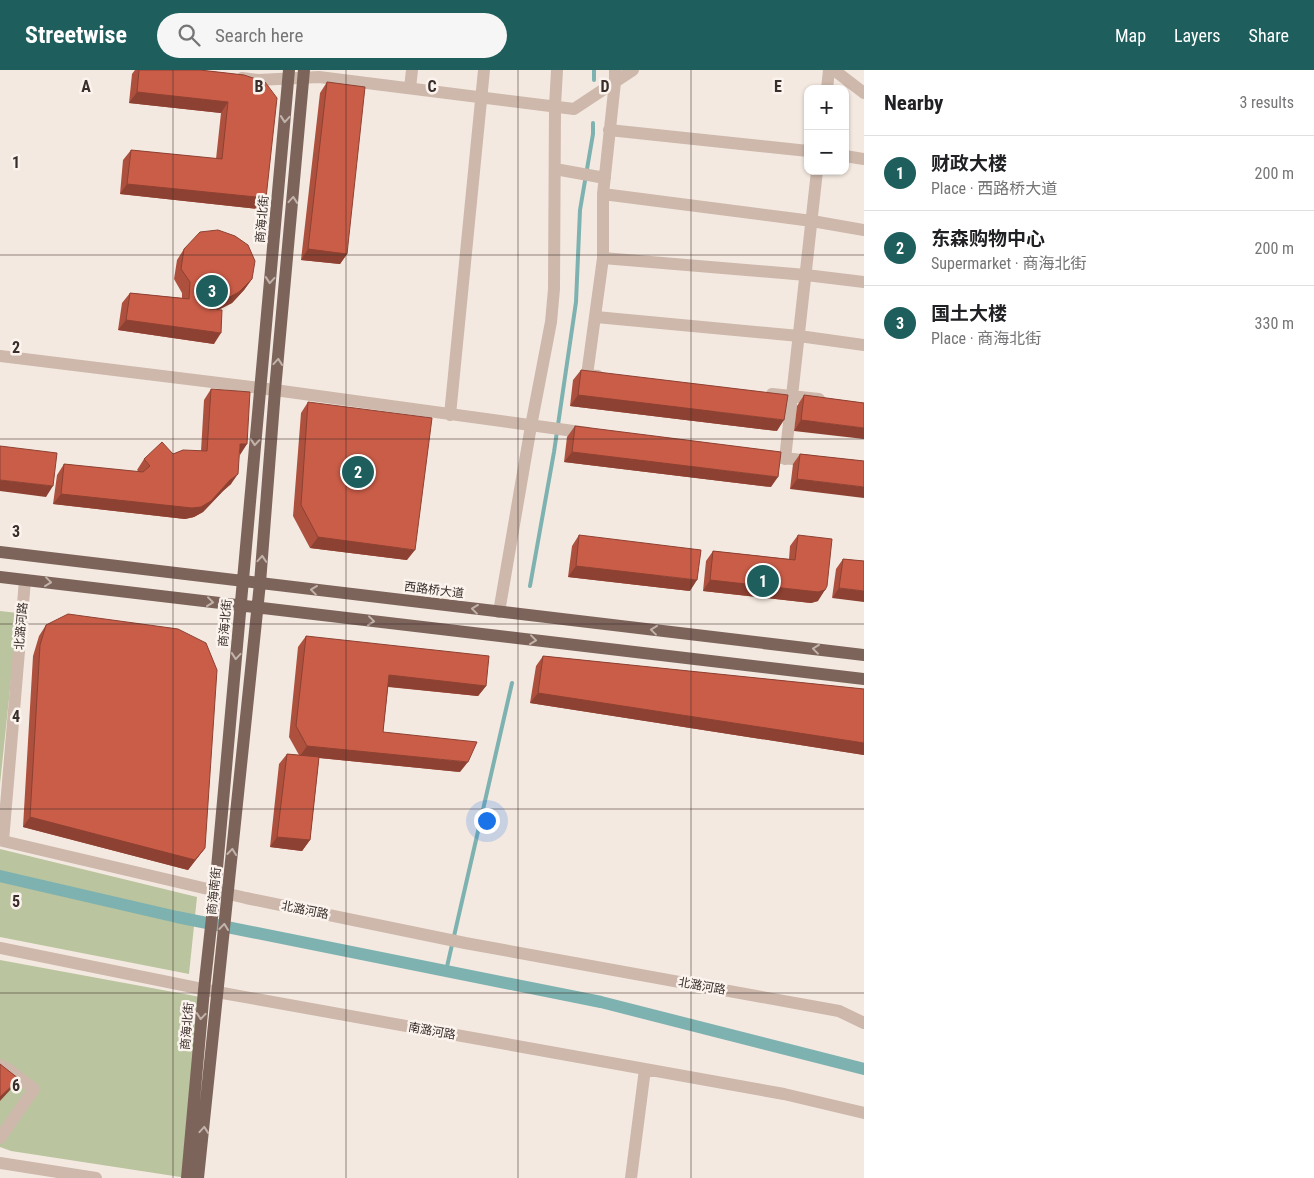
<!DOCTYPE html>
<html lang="en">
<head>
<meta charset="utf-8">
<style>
  body { margin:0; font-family:"Roboto Condensed","Noto Sans SC",sans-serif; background:#f6f6f6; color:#202124 }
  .controls { position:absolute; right:15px; top:15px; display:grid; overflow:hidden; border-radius:10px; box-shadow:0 1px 4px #0004 }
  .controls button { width:45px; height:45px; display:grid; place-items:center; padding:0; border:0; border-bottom:1px solid #e0e0e0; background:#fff; color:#202124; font:25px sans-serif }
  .you { position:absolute; left:486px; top:750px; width:18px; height:18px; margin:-12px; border:4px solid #fff; border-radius:50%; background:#1a73e8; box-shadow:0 0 0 8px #1a73e833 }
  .badge { display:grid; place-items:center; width:32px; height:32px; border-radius:50%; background:#1e5e5d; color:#fff; font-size:16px; font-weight:700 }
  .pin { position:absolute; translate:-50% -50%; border:2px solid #fff; box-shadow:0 1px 5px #0006 }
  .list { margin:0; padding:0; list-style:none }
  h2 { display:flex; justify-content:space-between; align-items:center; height:65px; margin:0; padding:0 20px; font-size:21px }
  h2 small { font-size:16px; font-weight:400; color:#757577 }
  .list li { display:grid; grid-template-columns:32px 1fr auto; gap:15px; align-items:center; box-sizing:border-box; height:75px; padding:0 20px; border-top:1px solid #e0e0e0 }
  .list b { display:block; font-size:19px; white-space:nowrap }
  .list p { margin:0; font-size:16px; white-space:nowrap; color:#757577 }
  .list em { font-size:16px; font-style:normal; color:#757577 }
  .icon { flex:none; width:28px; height:28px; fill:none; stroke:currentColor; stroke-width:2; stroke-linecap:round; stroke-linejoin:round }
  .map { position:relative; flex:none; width:864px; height:1108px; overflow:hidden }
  header { display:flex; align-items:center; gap:30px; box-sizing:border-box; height:70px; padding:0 25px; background:#1e5e5d; color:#fff }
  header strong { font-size:24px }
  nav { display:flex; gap:28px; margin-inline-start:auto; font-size:18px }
  .search { width:350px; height:45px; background:#f6f6f6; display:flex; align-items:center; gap:12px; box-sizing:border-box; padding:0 18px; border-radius:28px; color:#757577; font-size:19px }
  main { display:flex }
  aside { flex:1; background:#fff }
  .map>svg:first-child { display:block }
  .green { fill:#bac49e }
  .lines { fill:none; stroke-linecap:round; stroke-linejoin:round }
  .stream { stroke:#7db2b0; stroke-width:4 }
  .canal { stroke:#7db2b0; stroke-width:12 }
  .minor { stroke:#cdb8ab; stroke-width:12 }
  .major { stroke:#7d645b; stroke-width:12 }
  .wall { fill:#ae503e }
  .shaded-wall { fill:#8d4132 }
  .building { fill:#ca5d48; stroke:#8d4132 }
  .oneway { stroke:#c2b3ab }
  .grid { fill:none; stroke:#3a2e2a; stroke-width:1; stroke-opacity:0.55 }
  .labels { text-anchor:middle; stroke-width:5; stroke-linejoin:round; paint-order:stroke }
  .street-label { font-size:12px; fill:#3a2e2a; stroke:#fbf3ed }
  .grid-label { font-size:16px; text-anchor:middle; font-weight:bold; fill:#3a2e2a; stroke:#fbf3ed; stroke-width:5; stroke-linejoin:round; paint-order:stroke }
</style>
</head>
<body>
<header>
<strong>Streetwise</strong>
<div class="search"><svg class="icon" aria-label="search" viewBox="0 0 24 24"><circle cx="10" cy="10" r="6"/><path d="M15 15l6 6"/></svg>Search here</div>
<nav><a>Map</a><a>Layers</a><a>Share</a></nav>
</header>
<main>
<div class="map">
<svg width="864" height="1108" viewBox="0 0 864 1108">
  <rect width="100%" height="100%" fill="#f4e9e0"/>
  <path class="green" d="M0,541L18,543L0,714Z
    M0,779L197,827L189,904L0,867Z
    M0,890L206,928L187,1108L11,1081L0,1077Z"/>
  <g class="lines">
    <path class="stream" d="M594,10V0
      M530,516L554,382L576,232L580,140L593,64V53
      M446,901L512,613"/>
    <path class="canal" d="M0,806L177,847L601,932L864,999"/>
    <path class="minor" d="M834,0L864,23
      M242,8L258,10L319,7L574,39L633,0
      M410,18L412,0
      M827,19L829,0
      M609,60L808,81
      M845,86L864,89
      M555,99L605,108
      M603,124L812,151L864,160
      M603,188L806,205L864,212
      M596,247L799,266L864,275
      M0,286L260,318L588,363
      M598,306L587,305L603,188V124L615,12V0
      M772,324L819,329
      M450,345L484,0
      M764,386L812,391
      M785,389L817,101
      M25,510L3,771L246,828L465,873L839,941L864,953
      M499,542L531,356L551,252L554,219L555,36L557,0
      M0,878L217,922L784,1024L864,1043
      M0,995L8,999L34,1019L0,1068
      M0,1093L96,1108
      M631,1108L645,999"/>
    <path class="major" d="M0,482L864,585
      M0,507L864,609
      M187,1108L204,920L215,820L289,0
      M198,1108L260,513L275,320L304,0"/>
  </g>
  <path class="wall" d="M135,0H200L244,5L266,128L259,139L120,124L123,90L131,80L216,89L221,43L129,33L132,4Z
    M327,12L347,184L340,194L301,190L320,23Z
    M184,179L252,209L244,220L232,233L218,240L214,274L118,260L122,233L130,223L182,228V223L174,209L177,190Z
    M581,300L777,361L570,336L573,310Z
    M211,319L239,385L231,414L223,421L203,442L194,447L185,449L53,434L57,405L64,394L139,402L137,400L144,389L173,384L201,381L204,330Z
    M804,325L864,333L794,361L797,336Z
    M308,332L407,490L310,478L293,446L301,343Z
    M575,356L771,417L564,392L567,367Z
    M800,384L864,391L790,419L793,394Z
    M579,465L690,521L568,507L572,476Z
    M798,465L818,531L811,533L703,521L706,491L713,481L789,489L790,476Z
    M843,489L864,491L832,528L836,499Z
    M46,555L205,778L188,800L23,757L33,586L39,566Z
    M306,566L486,616L478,626L388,617L383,662L460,702L319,688L310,770L302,781L270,777L279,694L287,684L299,685L289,667L298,577Z
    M543,586L864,619V685L530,633L536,596Z"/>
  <path class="shaded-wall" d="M137,22L228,32L221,43L129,33Z
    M127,114L266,128L259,139L120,124Z
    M308,179L347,184L340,194L301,190Z
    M252,209L244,220L232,233L216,241H202L210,230Z
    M126,250L221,263L214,274L118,260Z
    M578,325L784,350L777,361L570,336Z
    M801,350L864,358V369L794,361Z
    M240,374H247L240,385Z
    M572,382L778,407L771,417L564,392Z
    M238,404L231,414L223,421L203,442L194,447L185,449L53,434L61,424L230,410Z
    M797,409L864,417V428L790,419Z
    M0,410L53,416L46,427L0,421Z
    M318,467L415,480L407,490L310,478Z
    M576,496L697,510L690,521L568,507Z
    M710,510L825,520L818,531L811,533L703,521Z
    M839,518L864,521V532L832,528Z
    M389,605L486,616L478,626L382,616Z
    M538,623L864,673V685L530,633Z
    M307,676L468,692L460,702L300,686Z
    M30,747L205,778L188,800L23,757Z
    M277,767L310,770L302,781L270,777Z
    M19,1009L11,1019L0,1031V1027Z"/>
  <path class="building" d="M139,0H200L244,5L265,12L277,28L266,128L127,114L131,80L222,89L228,32L137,22Z
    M327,12L365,17L347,184L308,179Z
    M218,160L235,166L248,175L255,191L252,209L239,222L224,230H210L209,239L222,240L221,263L126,250L130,223L189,229L190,212L181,199L184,179L200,162Z
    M581,300L788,325L784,350L578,325Z
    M211,319L250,322L247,374H240L238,404L230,410L211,431L201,437L192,438L61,424L64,394L143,402L150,396L144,389L162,372L173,384L183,380L207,381Z
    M804,325L864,333V358L801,350Z
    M308,332L432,348L415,480L318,467L301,435Z
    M575,356L781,382L778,407L572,382Z
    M0,376L57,383L53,416L0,410Z
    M800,384L864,391V417L797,409Z
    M579,465L701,480L697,510L576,496Z
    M798,465L832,469L827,516L825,520L818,522L710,510L713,481L795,490Z
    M843,489L864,491V521L839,518Z
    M68,544L178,559L206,573L217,600L205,778L195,790L30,747L40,575L46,555Z
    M306,566L489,586L486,616L389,605L383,662L477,672L468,692L307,676L296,656Z
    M543,586L864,619V673L538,623Z
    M287,684L319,687L310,770L277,767Z
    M0,994L19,1009L0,1027Z"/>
  <defs><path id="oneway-chevron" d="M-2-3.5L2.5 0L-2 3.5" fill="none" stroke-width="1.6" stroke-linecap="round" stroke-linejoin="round" transform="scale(1.25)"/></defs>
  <g class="oneway">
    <use href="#oneway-chevron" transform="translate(285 49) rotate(95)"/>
    <use href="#oneway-chevron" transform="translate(293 130) rotate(-85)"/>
    <use href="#oneway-chevron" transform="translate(270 210) rotate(95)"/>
    <use href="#oneway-chevron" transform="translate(278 292) rotate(-85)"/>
    <use href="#oneway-chevron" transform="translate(255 372) rotate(95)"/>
    <use href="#oneway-chevron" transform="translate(262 489) rotate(-86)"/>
    <use href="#oneway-chevron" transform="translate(48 512) rotate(7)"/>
    <use href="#oneway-chevron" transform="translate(314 520) rotate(-173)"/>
    <use href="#oneway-chevron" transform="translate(210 532) rotate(7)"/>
    <use href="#oneway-chevron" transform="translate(475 539) rotate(-173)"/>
    <use href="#oneway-chevron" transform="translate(371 551) rotate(7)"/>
    <use href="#oneway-chevron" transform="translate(654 560) rotate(-173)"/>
    <use href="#oneway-chevron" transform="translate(533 570) rotate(7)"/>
    <use href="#oneway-chevron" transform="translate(816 579) rotate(-173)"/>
    <use href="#oneway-chevron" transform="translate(236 586) rotate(95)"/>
    <use href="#oneway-chevron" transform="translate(232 782) rotate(-84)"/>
    <use href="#oneway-chevron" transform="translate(224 857) rotate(-84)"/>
    <use href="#oneway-chevron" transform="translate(201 946) rotate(95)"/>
    <use href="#oneway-chevron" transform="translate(204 1060) rotate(-85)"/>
  </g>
  <path class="grid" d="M173,0V1108M346,0V1108M518,0V1108M691,0V1108M0,185H864M0,369H864M0,554H864M0,739H864M0,923H864"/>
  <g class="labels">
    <g class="street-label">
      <text transform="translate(262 149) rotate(-85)" y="4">商海北街</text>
      <text transform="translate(434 520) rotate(7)" y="4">西路桥大道</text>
      <text transform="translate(225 553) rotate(-85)" y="4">商海北街</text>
      <text transform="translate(21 556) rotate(-85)" y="4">北潞河路</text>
      <text transform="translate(214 821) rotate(-84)" y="4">商海南街</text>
      <text transform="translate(305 840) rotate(11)" y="4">北潞河路</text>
      <text transform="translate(702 916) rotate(10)" y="4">北潞河路</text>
      <text transform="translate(187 956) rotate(-85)" y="4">商海北街</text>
      <text transform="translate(432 961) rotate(10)" y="4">南潞河路</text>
    </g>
  </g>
  <g class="grid-label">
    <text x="86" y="22">A</text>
    <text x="259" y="22">B</text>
    <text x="432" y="22">C</text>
    <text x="605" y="22">D</text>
    <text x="778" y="22">E</text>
    <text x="16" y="98">1</text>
    <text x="16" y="283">2</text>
    <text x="16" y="467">3</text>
    <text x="16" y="652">4</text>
    <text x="16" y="837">5</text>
    <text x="16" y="1021">6</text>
  </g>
</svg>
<div class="controls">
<button>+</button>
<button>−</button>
</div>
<div class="you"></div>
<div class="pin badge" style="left:763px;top:511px">1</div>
<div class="pin badge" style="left:358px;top:402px">2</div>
<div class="pin badge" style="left:212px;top:221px">3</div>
</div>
<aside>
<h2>Nearby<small>3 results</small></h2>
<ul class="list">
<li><span class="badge">1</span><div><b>财政大楼</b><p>Place · 西路桥大道</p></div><em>200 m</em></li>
<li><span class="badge">2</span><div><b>东森购物中心</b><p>Supermarket · 商海北街</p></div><em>200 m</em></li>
<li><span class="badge">3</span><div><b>国土大楼</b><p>Place · 商海北街</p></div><em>330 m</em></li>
</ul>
</aside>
</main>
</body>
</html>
